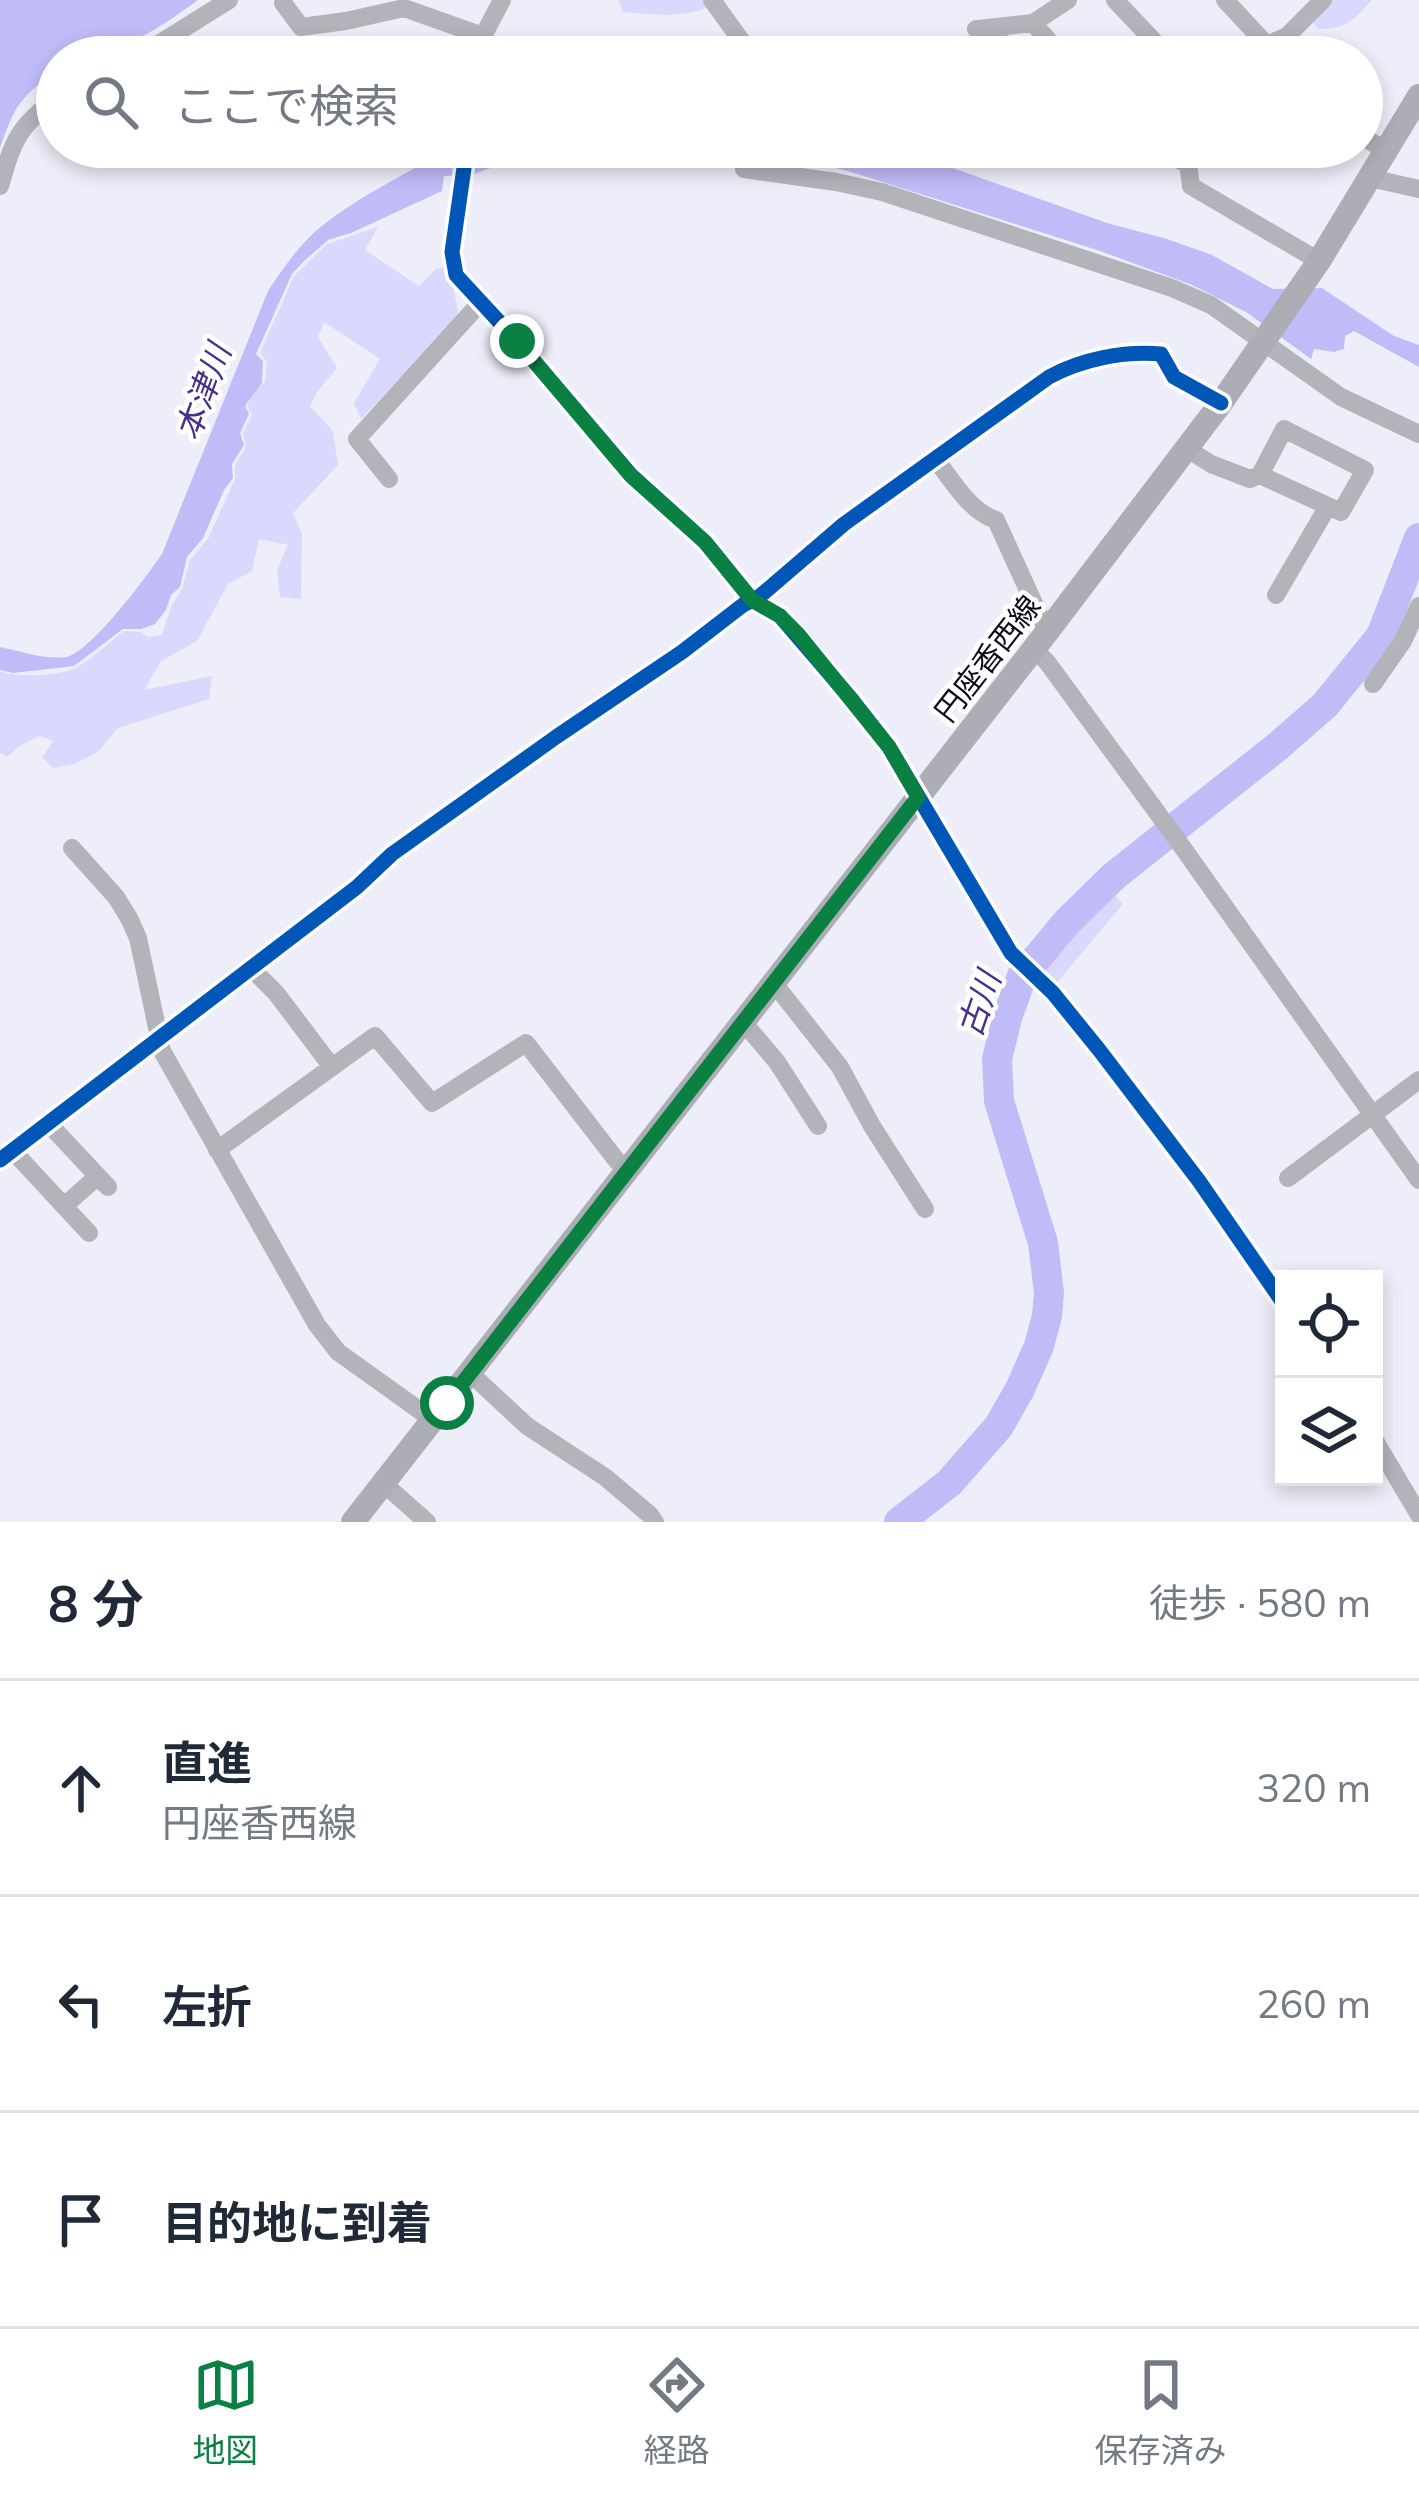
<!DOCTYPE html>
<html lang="ja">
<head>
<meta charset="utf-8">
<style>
  body { margin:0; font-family:Mulish,"Noto Sans JP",sans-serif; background:#f2f2f3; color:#1f2937 }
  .controls { position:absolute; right:36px; bottom:36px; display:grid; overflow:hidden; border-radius:0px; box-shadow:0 6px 18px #0003 }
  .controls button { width:108px; height:108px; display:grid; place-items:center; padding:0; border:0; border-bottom:3px solid #e0e1e3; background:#fff; color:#1f2937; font:60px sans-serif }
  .stop { position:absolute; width:36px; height:36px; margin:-27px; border:9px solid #0b8043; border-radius:50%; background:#fff }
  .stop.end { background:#0b8043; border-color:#fff; box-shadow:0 3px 12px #0008 }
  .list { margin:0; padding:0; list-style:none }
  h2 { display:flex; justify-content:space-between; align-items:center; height:156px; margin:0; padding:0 48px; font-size:51px }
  h2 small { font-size:39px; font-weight:400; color:#747a83 }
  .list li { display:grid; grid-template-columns:78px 1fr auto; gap:36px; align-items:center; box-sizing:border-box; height:216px; padding:0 48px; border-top:3px solid #e0e1e3 }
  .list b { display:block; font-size:45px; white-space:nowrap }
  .list p { margin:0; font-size:39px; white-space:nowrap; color:#747a83 }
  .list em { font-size:39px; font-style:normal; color:#747a83 }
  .icon { flex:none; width:66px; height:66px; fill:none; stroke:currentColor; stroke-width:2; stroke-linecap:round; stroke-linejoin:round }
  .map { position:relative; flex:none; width:1419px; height:1522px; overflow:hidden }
  .search { position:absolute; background:#fff; box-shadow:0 6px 18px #0003; left:36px; right:36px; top:36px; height:132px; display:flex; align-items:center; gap:30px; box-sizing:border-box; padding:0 42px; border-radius:66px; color:#747a83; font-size:45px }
  .sheet { height:804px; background:#fff }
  nav { display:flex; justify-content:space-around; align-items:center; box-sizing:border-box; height:168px; border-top:3px solid #e0e1e3; background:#fff; font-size:33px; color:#747a83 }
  nav a { display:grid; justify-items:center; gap:6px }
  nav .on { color:#0b8043 }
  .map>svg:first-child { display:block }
  .green { fill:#dad8fc }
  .water { fill:#c0bcf8 }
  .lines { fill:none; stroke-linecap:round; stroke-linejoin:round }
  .river { stroke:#c0bcf8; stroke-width:30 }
  .minor { stroke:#b3b3ba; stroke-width:18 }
  .major { stroke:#adadb5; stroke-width:24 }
  .cycleway-casing { stroke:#fff; stroke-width:22 }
  .cycleway { stroke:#0057b8; stroke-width:15 }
  .route { stroke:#0b8043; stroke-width:15 }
  .labels { text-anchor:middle; stroke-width:9; stroke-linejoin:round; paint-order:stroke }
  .street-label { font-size:30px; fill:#0a0a15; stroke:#fff }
  .water-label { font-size:33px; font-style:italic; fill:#45328e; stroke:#fff }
</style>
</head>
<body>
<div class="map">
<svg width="1419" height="1522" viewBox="0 0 1419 1522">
  <rect width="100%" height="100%" fill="#eeeefa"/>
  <path class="green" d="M618,0H722C691,20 658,15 623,12Z
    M1325,0H1372C1353,20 1348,29 1319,29L1308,18Z
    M378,227L365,250L419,286L436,269L449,266L459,317L361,419L354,403L380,359L324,322L318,337L337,368L317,392L310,406L333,431L338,465L293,513L302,533L301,599L280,597L277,570L288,545L259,539L252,571L228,584L197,641L161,661L144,690L212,676L209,699L118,728L98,752L74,764L53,768L42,757L54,741L40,736L21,745L7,757L0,753V672C21,677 58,677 77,667C94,658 109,642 124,631L141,632L148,637L162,635L171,607L182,589L190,560L208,539L235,479V465L246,447L243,433L252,415L247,406L255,391L265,382L267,362L260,353L294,276L327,244Z
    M1110,890L1123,904L1055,985L1037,967L1097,900Z"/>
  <path class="water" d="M0,0H198C151,34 117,57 57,57V71C20,97 15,105 0,148Z
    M457,147H546L472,175L444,176L442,191L351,233L328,240L304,261L292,274L256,354L263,361L262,383L245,406L249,414L240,433L244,445L232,464L233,478L224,490L203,538L187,557L180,587L171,595L166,610L155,624L141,629H123L74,666L13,673L0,670V647C20,651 45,660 66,657C90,653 147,576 162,554L268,291C284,267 300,243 323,225C357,198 398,178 436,156H448Z
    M722,147H894L1107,223L1167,239L1212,255L1273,289L1322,288L1394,336L1419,345V367L1354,331L1345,336L1344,349L1334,352L1314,349L1311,359L1246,312L1192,285L1100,251L851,172L800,159L763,156Z"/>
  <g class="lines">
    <path class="river" d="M899,1522L949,1483L999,1426L1020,1389L1039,1346L1047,1316L1049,1293L1043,1243L999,1101L997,1059L1007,1018L1022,976L1067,922L1114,876L1277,747L1325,705L1381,636L1419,538"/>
    <path class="minor" d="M284,0L283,3L301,27L346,21L404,8L483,36L480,57
      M712,0L753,57
      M1115,0L1169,57
      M1225,0L1267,45L1254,57
      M976,29L1029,57
      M978,29L1033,23
      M483,36L502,0
      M1287,36L1309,57
      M1267,45L1287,36L1323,0
      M138,57L229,0
      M1063,57L1033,23L1068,0
      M1362,136L1386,151
      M467,147L452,252L456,275L517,341L631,475L705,542L752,600L780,616L853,701L889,747L1011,953L1053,993L1100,1051L1199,1181L1284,1304
      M1149,147L1188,164
      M1191,147L1188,164L1191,186L1319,261
      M744,169L836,182L882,192L1172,288L1211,305L1341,397L1419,434
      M1370,178L1419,189
      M0,186C13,141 18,126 57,98
      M1284,429L1365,470L1341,512L1260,475Z
      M1186,448L1211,464L1250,479L1260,475
      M936,460C953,481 969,511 996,520L1047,632
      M389,479L357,439L480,303
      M1276,595L1328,506
      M1034,649L1047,662L1178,841L1419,1180
      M1373,684L1403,641L1419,606
      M72,848L116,897L129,918L138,938L162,1051L317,1325L338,1352L433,1420
      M251,968L276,993L332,1067
      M773,982L840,1067L872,1126L925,1209
      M743,1022L777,1062L818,1126
      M48,1123L108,1187
      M12,1150L89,1233
      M217,1150L375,1036L432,1103L526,1043L617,1161L627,1169
      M0,1160L357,887L392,854L556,737L682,652L743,605L760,596L844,524L1049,377C1082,359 1123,351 1161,354L1174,377L1221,403
      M1288,1178L1419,1080
      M64,1206L98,1176
      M470,1373L527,1426L605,1477L650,1515L655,1522
      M1374,1439L1419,1515
      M384,1484L427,1522"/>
    <path class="major" d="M353,1522L1047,632L1221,403L1319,261L1419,96"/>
    <defs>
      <path id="cycleway" d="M467,147L452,252L456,275L517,341L631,475L705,542L752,600L780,616L853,701L889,747L1011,953L1053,993L1100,1051L1199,1181L1284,1304
        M0,1160L357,887L392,854L556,737L682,652L743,605L760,596L844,524L1049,377C1082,359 1123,351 1161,354L1174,377L1221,403"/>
    </defs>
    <use href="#cycleway" class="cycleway-casing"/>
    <use href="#cycleway" class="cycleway"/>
  </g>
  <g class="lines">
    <path class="route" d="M447,1403L918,797L889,747L798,634L780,616L752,600L705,542L631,476L517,341"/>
  </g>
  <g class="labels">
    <g class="street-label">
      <text transform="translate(988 659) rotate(-52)" y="10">円座香西線</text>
    </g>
    <g class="water-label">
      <text transform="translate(203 392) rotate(-70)" y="12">本津川</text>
      <text transform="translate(979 1004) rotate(-71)" y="12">古川</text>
    </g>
  </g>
</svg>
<div class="controls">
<button><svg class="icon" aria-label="locate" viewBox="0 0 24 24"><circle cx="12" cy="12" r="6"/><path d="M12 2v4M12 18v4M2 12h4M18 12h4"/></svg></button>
<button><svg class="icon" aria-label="layers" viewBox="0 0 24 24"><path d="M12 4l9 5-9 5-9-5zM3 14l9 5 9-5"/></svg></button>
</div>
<div class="stop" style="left:447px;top:1403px"></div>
<div class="stop end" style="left:517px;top:341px"></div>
<div class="search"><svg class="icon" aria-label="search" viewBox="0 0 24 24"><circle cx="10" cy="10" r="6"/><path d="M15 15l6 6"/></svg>ここで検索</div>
</div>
<section class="sheet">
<h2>8 分<small>徒歩 · 580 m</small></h2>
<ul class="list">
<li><svg class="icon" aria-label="ahead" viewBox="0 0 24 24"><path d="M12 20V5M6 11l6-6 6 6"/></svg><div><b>直進</b><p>円座香西線</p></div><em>320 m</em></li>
<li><svg class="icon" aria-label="left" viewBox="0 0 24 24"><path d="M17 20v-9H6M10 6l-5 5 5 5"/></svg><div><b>左折</b></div><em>260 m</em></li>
<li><svg class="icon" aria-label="arrive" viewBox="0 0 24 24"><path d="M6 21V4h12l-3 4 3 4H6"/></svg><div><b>目的地に到着</b></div></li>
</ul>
</section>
<nav>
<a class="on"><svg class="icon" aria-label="map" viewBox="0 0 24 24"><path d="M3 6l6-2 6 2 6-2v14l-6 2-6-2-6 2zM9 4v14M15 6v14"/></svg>地図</a>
<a><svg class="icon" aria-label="directions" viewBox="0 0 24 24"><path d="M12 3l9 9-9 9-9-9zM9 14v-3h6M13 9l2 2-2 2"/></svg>経路</a>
<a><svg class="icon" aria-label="saved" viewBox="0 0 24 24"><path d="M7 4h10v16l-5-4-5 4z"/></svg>保存済み</a>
</nav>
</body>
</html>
